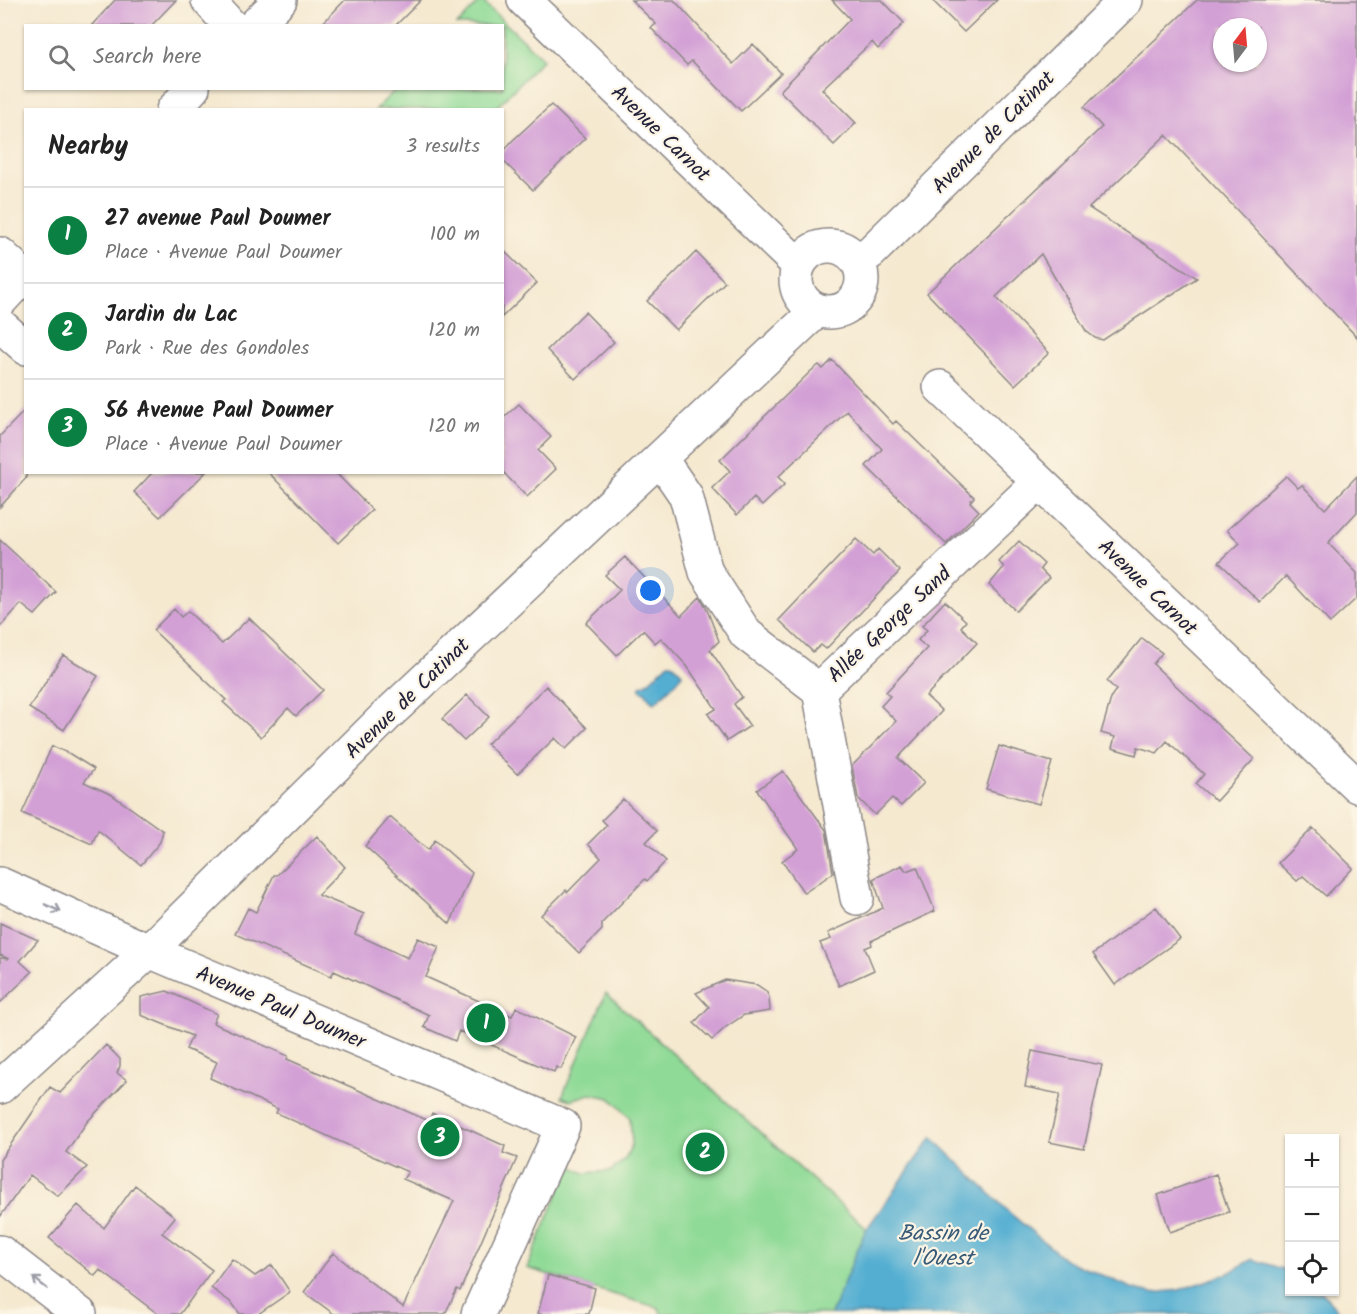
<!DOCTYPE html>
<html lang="en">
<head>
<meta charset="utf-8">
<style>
  body { margin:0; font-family:Kalam,sans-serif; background:#f2f2f2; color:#222 }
  .controls { position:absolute; right:18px; bottom:18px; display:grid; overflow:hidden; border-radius:0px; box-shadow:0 2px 4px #0004 }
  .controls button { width:54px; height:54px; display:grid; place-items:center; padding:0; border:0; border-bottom:2px solid #e0e0e0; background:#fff; color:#222; font:30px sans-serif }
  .compass { position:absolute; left:1213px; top:18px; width:54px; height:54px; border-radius:50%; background:#fff; box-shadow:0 2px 4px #0004; rotate:16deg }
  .you { position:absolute; left:651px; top:591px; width:21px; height:21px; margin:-15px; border:4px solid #fff; border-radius:50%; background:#1a73e8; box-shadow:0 0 0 9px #1a73e833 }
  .badge { display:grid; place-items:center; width:39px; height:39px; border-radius:50%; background:#0b8043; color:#fff; font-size:20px; font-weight:700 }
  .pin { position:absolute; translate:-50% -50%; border:3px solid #fff; box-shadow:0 2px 6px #0006 }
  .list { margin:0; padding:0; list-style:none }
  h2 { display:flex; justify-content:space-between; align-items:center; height:78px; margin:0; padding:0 24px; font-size:26px }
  h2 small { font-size:20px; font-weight:400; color:#767676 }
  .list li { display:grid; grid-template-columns:39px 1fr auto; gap:18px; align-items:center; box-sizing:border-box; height:96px; padding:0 24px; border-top:2px solid #e0e0e0 }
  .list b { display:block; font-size:22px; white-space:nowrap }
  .list p { margin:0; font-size:20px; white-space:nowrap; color:#767676 }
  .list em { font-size:20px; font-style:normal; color:#767676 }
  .icon { flex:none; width:33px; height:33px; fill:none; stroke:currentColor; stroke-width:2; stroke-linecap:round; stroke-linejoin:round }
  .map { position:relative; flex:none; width:1357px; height:1314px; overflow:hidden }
  .search { position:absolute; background:#fff; box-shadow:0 2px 4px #0004; left:24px; top:24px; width:480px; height:66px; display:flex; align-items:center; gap:15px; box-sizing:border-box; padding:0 21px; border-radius:0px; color:#767676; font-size:22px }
  .panel { position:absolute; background:#fff; box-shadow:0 2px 4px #0004; left:24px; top:108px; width:480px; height:366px; border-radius:0px }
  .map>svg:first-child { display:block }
  .green { fill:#8fda96; stroke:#587e68; stroke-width:1.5 }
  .water { fill:#53aed1; stroke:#3a6886; stroke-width:1.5 }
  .building { fill:#d3a0d6; fill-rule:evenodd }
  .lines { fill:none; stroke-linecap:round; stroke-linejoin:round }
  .minor-casing { stroke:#8c8686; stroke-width:36 }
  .minor { stroke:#fff; stroke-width:33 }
  .oneway { stroke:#9c9ca7 }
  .labels { text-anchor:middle; stroke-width:4.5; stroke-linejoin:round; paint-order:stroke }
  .street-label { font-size:21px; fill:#22223b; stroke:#fcf5e5 }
  .water-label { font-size:22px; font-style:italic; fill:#365a77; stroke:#fcf5e5 }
</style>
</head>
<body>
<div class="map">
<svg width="1357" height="1314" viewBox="0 0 1357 1314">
  <rect width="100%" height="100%" fill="#fcf5e5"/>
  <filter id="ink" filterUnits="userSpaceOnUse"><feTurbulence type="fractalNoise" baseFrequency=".0167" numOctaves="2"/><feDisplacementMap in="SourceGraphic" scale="12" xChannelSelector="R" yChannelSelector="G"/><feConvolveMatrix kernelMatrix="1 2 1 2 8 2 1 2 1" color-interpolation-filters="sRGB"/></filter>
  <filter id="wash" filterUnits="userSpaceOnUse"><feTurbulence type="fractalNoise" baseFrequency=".008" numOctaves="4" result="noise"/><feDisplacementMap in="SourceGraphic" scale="24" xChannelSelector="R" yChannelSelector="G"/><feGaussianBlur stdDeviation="1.35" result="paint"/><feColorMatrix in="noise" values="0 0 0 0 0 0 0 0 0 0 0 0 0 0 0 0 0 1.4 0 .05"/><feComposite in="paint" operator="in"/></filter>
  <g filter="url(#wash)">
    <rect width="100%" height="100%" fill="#f5e9d0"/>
    <path class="green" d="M481,0L543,59L495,109H376L396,89L502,88V26L457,25Z
      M606,993L867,1229L831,1314H661L659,1308L527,1268L570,1165L584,1173L611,1171L625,1159L632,1144L630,1118L610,1098L590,1094L571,1100L562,1097Z"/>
    <path class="water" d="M669,663H672L682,673L681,677L655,703L652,702L645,692L640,690V686L646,684Z
      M932,1137L1011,1214L1066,1260L1134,1289L1152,1293L1179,1290L1227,1274L1252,1259L1289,1271L1290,1292H1322L1341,1314H831L865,1231Z"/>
    <g id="blocks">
      <path class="building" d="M115,0H176L151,26H91Z
        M345,0H421L395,26H320Z
        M631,0H674L733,64L753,44L781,73L741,111L692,61L687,65L651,28L656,24Z
        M832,0H882L904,23L878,49L872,42L822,89L856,123L834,145L780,91L850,19Z
        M932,0H997L964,32Z
        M1197,0H1357V337L1166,135L1089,208L1197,278L1103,340L1095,338L1086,331L1041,254L996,297L1049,353L1015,385L927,293L1102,127L1084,107ZM1222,27H1258V63H1222Z
        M551,105L585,138L533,190L502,160V153L512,141Z
        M502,249L537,283L502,317Z
        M696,252L725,282L676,330L647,301Z
        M585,312L614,342L575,379L547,350Z
        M832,360L893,424L896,421L974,497L970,502L979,511L946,544L866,466L882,449L847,411L778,477L785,484L762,506L754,498L737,515L712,488L730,471L720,460L811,371L819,365L823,369Z
        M519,404L551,437L538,450L556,469L527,497L502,471V419Z
        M26,409V478L0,507V436Z
        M153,472H206L160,517L134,492Z
        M268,472H335L372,510L338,543Z
        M1286,476L1298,488L1302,485L1325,509L1357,476V512L1328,543L1357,573V598L1330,623L1286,576L1260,602L1219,562L1240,543L1227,530Z
        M856,539L873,555L878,549L900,571L826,649L821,645L813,652L779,620Z
        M0,540L56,592L35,615L21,604L0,627Z
        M1019,541L1044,564L1040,569L1049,578L1016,611L989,585L1004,567L999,562Z
        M625,557L681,616L700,597L706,607L719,641L710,650L742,697L734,704L750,726L727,741L708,714L716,709L687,666L661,638L655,643L643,630L617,655L586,623L620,590L605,575Z
        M945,601L966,621L961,627L977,643L926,696L942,711L898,758L924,783L901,806L892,798L875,815L858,798L852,766L896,721L881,706L890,696L886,692L927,648L918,640L927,630L922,626Z
        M174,609L181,617L188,611L222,644L249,618L323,690L296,716L288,708L261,737L223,702L226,700L153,630Z
        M1142,638L1162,653L1153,664L1254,759L1216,801L1196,784L1204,774L1167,741L1157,753L1138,747L1136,755L1112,748L1115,737L1101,733L1112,695L1116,690L1107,681Z
        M63,655L98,676L64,730L29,708Z
        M546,686L587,728L566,749L555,738L517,774L487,744Z
        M467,695L489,717L464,741L442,719Z
        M52,746L70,754L94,769L84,782L112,795L163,831L160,842L141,865L98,830L92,844L22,813Z
        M999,746L1052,762L1039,804L986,789Z
        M783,771L826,830L833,873L804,893L782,861L798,849L757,790Z
        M623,799L657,831L646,842L666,861L647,881L645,879L602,923V930L579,953L541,915L566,890L568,892L601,858L588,844L607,825L602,820Z
        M390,817L428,850L435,840L472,873L450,924L365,846Z
        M1313,828L1353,868L1326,896L1303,876L1297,881L1278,863Z
        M317,836L345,867L318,895L364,914L355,934L408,958L418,938L439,947L426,977L512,1016L516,1007L576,1037L561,1069L556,1067L554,1072L459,1031L455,1041L424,1027L429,1015L334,971L331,976L235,934L248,908L256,912L274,875H277Z
        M902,865L906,871L917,867L935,911L871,941L872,945L865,948L874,970L839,986L820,943L831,939L828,933L883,908L873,879Z
        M1156,907L1180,939L1115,985L1093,954Z
        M0,923L38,940L20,961L32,972L0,1003V958L9,959L0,955Z
        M725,980L757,985L766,991L769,997L770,1011L744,1015L726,1027L712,1040L694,1023L709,1007L696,993Z
        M167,991L217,1014L213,1023L288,1056L287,1059L429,1121L432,1113L505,1146L503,1153L517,1158L460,1291L457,1289L445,1314H334L304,1292L333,1253L403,1307L454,1201L403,1179L408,1172L276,1113L278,1109L210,1078L217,1062L186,1049L192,1036L141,1015V997Z
        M106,1045L120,1059V1066L117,1073L127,1080L87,1122L66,1152L87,1167L58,1196L30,1175L0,1217V1160L50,1087L60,1093Z
        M1032,1051L1102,1065L1084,1149L1049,1142L1060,1094L1025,1087Z
        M1216,1174L1229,1212L1170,1232L1158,1195Z
        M135,1185L175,1217L162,1233L212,1270L180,1314H158L100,1270L95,1276L49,1238L78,1205L104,1228Z
        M232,1259L255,1276L272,1265L290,1292L258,1314H240L232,1303L211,1288Z
        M548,1275L595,1288L589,1314H538Z"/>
    </g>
  </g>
  <g filter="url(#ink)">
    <use href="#blocks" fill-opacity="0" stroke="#8c8686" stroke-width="1.5"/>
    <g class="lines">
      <defs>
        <path id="minor" d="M208,0L231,26
          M524,0L791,258L799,264
          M254,26L280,0
          M173,110L193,88
          M796 279a33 33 0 1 1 66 0a33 33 0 1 1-66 0Z
          M0,254L12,265
          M857,261L871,252L1126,0
          M0,301L26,273
          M0,325L26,348
          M940,387L1357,786
          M660,458L686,496L706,572L746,634L819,690L1039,482
          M819,690L857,898
          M0,884L149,951L563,1126L478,1314
          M0,1087L149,951L385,717L809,318L813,309
          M0,1252L80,1314"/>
      </defs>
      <use href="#minor" class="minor-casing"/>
      <use href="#minor" class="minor"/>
    </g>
    <defs><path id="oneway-shaft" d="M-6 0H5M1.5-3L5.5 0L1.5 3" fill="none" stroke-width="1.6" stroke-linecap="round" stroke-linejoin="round" transform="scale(1.5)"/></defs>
    <g class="oneway">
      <use href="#oneway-shaft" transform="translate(53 908) rotate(24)"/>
      <use href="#oneway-shaft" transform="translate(40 1283) rotate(-142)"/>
    </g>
  </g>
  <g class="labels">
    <g class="street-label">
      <text transform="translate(993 132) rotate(-45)" y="7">Avenue de Catinat</text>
      <text transform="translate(661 133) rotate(44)" y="7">Avenue Carnot</text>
      <text transform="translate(1148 587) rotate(44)" y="7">Avenue Carnot</text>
      <text transform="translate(889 624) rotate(-43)" y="7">Allée George Sand</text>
      <text transform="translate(407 698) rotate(-44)" y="7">Avenue de Catinat</text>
      <text transform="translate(281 1007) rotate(23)" y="7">Avenue Paul Doumer</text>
    </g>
    <g class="water-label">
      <text x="943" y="1240">Bassin de<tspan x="943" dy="25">l'Ouest</tspan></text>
    </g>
  </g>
</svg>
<div class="controls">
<button>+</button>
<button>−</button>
<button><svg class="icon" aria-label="locate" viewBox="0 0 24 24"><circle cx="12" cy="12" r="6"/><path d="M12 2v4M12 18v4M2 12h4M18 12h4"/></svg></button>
</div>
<svg class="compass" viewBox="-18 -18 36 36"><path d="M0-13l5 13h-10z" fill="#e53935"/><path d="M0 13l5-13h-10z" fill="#767676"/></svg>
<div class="you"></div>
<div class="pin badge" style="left:486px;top:1023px">1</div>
<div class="pin badge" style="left:705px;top:1152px">2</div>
<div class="pin badge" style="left:440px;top:1137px">3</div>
<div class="search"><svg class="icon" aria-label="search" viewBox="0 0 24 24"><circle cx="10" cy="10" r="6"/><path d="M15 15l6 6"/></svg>Search here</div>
<section class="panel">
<h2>Nearby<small>3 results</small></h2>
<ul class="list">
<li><span class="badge">1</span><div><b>27 avenue Paul Doumer</b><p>Place · Avenue Paul Doumer</p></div><em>100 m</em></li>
<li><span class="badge">2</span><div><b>Jardin du Lac</b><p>Park · Rue des Gondoles</p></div><em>120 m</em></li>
<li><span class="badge">3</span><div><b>56 Avenue Paul Doumer</b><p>Place · Avenue Paul Doumer</p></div><em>120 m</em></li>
</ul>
</section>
</div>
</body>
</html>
